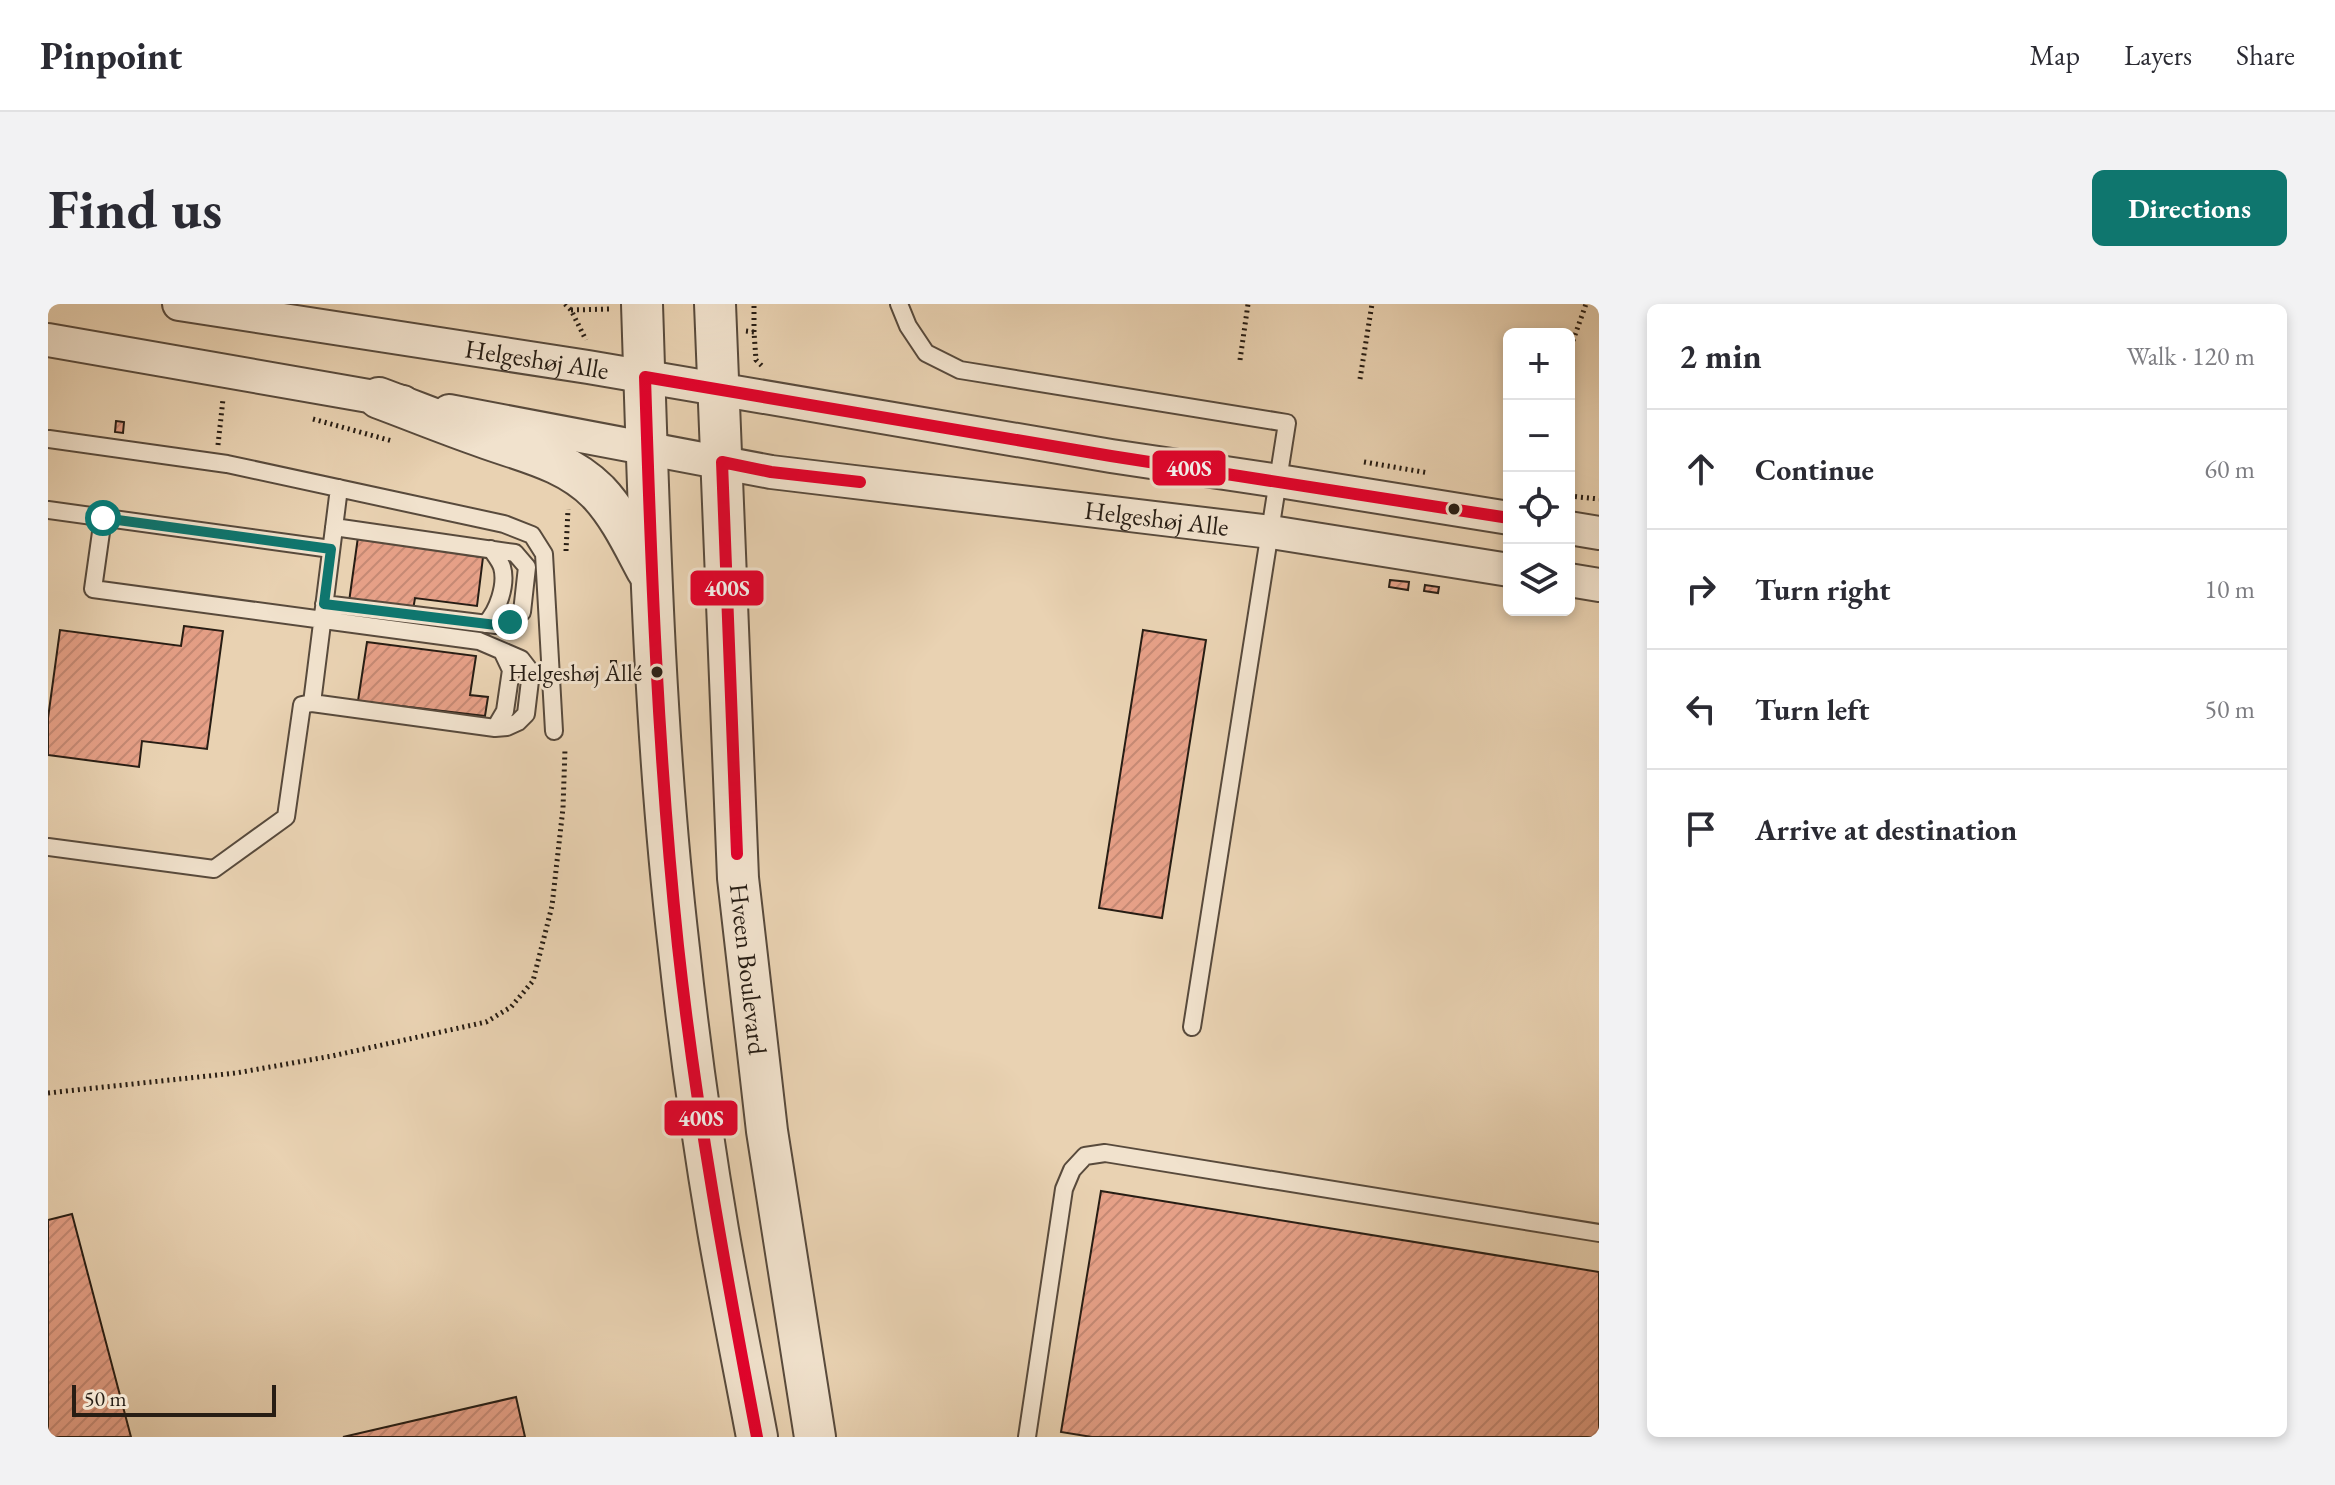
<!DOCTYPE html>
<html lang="en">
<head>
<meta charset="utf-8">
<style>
  body { margin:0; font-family:"EB Garamond",serif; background:#f2f2f3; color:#2b2b33 }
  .controls { position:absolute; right:24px; top:24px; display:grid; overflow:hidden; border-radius:12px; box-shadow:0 4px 12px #0003 }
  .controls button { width:72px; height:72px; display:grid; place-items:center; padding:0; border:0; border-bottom:2px solid #e1e1e2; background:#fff; color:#2b2b33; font:40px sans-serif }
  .scale { position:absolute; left:24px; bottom:20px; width:204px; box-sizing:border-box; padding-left:8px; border:4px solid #271d14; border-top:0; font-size:22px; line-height:28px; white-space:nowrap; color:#271d14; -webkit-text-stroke:6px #f1e2cd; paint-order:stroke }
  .stop { position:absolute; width:24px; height:24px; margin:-18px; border:6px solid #0f766e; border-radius:50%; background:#fff }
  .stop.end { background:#0f766e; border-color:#fff; box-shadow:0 2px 8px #0008 }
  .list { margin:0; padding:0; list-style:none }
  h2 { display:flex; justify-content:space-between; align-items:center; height:104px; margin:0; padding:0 32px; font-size:34px }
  h2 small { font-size:26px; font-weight:400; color:#7c7c81 }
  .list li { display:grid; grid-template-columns:52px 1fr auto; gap:24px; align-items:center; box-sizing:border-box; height:120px; padding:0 32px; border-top:2px solid #e1e1e2 }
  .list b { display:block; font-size:30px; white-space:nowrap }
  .list em { font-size:26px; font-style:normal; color:#7c7c81 }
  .icon { flex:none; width:44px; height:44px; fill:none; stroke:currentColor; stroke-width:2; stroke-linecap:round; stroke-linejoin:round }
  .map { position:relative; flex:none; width:1551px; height:1133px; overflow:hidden; border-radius:12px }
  header { display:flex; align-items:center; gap:48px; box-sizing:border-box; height:112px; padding:0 40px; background:#fff; border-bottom:2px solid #e1e1e2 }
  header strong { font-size:38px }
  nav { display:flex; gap:44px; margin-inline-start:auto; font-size:28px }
  .intro { display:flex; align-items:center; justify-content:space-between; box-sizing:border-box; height:192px; padding:0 48px }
  h1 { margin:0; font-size:56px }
  .button { padding:20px 36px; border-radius:12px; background:#0f766e; color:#fff; font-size:28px; font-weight:700 }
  main { display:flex; gap:48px; padding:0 48px }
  aside { flex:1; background:#fff; border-radius:12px; box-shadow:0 4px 12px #0003 }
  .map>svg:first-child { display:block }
  .building { fill:url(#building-hatch); stroke:#271d14; stroke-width:2 }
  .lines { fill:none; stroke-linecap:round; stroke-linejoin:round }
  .service-casing { stroke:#584a3c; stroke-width:20 }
  .minor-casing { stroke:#584a3c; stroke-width:36 }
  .tertiary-casing { stroke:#584a3c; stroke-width:44 }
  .path { stroke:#271d14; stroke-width:5; stroke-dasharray:2 4; stroke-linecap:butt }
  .service { stroke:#f1e2cd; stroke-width:16 }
  .minor { stroke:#f1e2cd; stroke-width:32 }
  .tertiary { stroke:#f1e2cd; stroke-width:40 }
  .bus-1-casing { stroke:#f1e2cd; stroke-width:18 }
  .bus-1 { stroke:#e4002b; stroke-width:12 }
  .route { stroke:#0f766e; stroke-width:10 }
  .bus-dot { fill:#271d14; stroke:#f1e2cd; stroke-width:3 }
  .labels { text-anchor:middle; stroke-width:6; stroke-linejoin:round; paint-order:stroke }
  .bus-label { font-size:24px; fill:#271d14; stroke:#f1e2cd; text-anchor:end }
  .street-label { font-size:26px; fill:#271d14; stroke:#f1e2cd }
  .line-badge { stroke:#f1e2cd; stroke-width:3 }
  .badge-label { font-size:22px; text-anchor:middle; font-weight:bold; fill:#fff }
</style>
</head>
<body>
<header>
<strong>Pinpoint</strong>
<nav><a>Map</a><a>Layers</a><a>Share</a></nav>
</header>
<div class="intro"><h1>Find us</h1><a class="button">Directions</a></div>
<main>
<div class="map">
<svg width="1551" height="1133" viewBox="0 0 1551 1133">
  <defs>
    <pattern id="building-hatch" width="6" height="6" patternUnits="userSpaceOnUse" patternTransform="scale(2)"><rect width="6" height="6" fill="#e6a087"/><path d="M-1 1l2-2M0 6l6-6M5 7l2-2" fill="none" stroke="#c58974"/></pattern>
  </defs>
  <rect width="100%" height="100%" fill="#e9d2b2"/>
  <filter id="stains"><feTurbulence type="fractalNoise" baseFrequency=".0025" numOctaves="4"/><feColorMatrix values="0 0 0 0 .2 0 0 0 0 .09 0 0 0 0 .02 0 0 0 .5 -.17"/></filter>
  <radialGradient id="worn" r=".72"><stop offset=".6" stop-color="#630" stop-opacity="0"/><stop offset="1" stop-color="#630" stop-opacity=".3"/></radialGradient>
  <path class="building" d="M68,117L76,118L75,129L67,128Z
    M310,233L420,248V251L435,253L429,302L367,294L365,306L301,298Z
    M1342,276L1361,278L1360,286L1341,283Z
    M1377,281L1391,283L1390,289L1376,287Z
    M136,322L175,327L159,445L94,437L91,463L0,451V414L12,326L133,342Z
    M1095,326L1158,336L1114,614L1051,604Z
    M319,338L428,352L422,391L440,393L437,412L310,397Z
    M563,357H568L569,372H564Z
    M1053,887L1551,968V1133H1044L1013,1128Z
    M24,910L83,1133H0V916Z
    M468,1093L477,1133H295Z"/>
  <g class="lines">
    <defs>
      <path id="service" d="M851,0L860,22L878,49L912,66L1239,119L1144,723
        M1,135L179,160L456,220L484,231L496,250L506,427
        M0,206L283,245
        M276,300L448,321L462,318L474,308L479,263L467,249L286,223
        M437,320C450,308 459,280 454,263C452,257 447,251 443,245
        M264,399L291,184
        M447,424L457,407L463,366L454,347
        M0,543L166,565L238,513L254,401L264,399L447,424L459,423L470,418L478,410L483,368L473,355L431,337L45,285L55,214
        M979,1133L1016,885L1024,866L1037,852L1057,849L1551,929"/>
      <g id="minor">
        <path id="s1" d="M131,0L540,63L1063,152L1231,177L1461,214"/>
        <path d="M0,36L355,98"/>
        <path id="s2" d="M401,107L723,168L1223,228L1461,266"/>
        <path d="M1521,224L1551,229"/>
        <path d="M1521,276L1551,281"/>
      </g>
      <g id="tertiary">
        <path d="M594,0C601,215 606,431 631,645C641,738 654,832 670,926C682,995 696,1064 709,1133"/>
        <path id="s3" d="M667,0L690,574L719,827L767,1133"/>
        <path d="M331,94C366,107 400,121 435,133C476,148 518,156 550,188C571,210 585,240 599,266"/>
      </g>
    </defs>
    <use href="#service" class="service-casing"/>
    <use href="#minor" class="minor-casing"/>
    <use href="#tertiary" class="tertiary-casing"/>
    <path class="path" d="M517,0L523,6L538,36
      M523,6L562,5
      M698,27L706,28L708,56L715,63
      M706,28V0
      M1521,48L1538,0
      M1192,56L1200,0
      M1312,75L1324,0
      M265,115L344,137
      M170,141L175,95
      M1316,158L1381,169
      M1521,192L1551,195
      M518,247L520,205
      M0,789L188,769L284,752L438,718L463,703L485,677L504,602L515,504L517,445"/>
    <use href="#service" class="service"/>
    <use href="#minor" class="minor"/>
    <use href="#tertiary" class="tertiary"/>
    <defs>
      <path id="bus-1" d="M689,550L674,158L723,168L812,178
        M709,1133C678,970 648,807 630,642C610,453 603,263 597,73L1063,152L1461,214"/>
    </defs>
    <use href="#bus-1" class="bus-1-casing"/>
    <use href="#bus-1" class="bus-1"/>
  </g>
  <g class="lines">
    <path class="route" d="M55,214L283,245L276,300L448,321L462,318"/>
  </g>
  <g class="bus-dot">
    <circle cx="1406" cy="205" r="7"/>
    <circle cx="609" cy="368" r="7"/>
  </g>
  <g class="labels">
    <g class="bus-label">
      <text x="594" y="377">Helgeshøj Allé</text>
    </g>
    <g class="street-label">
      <text dy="9" stroke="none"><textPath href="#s1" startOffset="362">Helgeshøj Alle</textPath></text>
      <text dy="9" stroke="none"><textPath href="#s2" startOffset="716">Helgeshøj Alle</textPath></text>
      <text dy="9" stroke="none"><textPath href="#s3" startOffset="666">Hveen Boulevard</textPath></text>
    </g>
  </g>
  <g class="line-badge">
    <rect x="1103" y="145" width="76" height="38" rx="8" fill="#e4002b"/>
    <rect x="641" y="265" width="76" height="38" rx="8" fill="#e4002b"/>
    <rect x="615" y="795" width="76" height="38" rx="8" fill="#e4002b"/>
  </g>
  <g class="badge-label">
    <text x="1141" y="172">400S</text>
    <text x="679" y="292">400S</text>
    <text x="653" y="822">400S</text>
  </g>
  <rect width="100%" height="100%" filter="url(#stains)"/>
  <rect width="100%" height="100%" fill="url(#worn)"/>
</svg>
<div class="controls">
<button>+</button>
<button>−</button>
<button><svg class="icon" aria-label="locate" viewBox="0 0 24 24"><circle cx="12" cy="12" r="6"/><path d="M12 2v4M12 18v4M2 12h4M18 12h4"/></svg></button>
<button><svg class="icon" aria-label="layers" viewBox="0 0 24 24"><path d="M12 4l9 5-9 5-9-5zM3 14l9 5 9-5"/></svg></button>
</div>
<div class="scale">50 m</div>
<div class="stop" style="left:55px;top:214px"></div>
<div class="stop end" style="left:462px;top:318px"></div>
</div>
<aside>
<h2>2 min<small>Walk · 120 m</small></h2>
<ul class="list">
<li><svg class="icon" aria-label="ahead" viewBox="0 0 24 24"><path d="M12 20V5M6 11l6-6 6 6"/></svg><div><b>Continue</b></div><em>60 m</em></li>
<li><svg class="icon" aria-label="right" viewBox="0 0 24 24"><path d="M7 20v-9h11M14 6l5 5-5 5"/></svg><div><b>Turn right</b></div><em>10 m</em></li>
<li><svg class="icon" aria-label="left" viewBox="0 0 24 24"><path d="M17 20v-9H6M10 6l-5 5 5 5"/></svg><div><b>Turn left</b></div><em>50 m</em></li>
<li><svg class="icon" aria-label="arrive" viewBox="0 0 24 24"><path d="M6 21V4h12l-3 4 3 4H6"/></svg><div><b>Arrive at destination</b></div></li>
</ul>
</aside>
</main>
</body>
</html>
